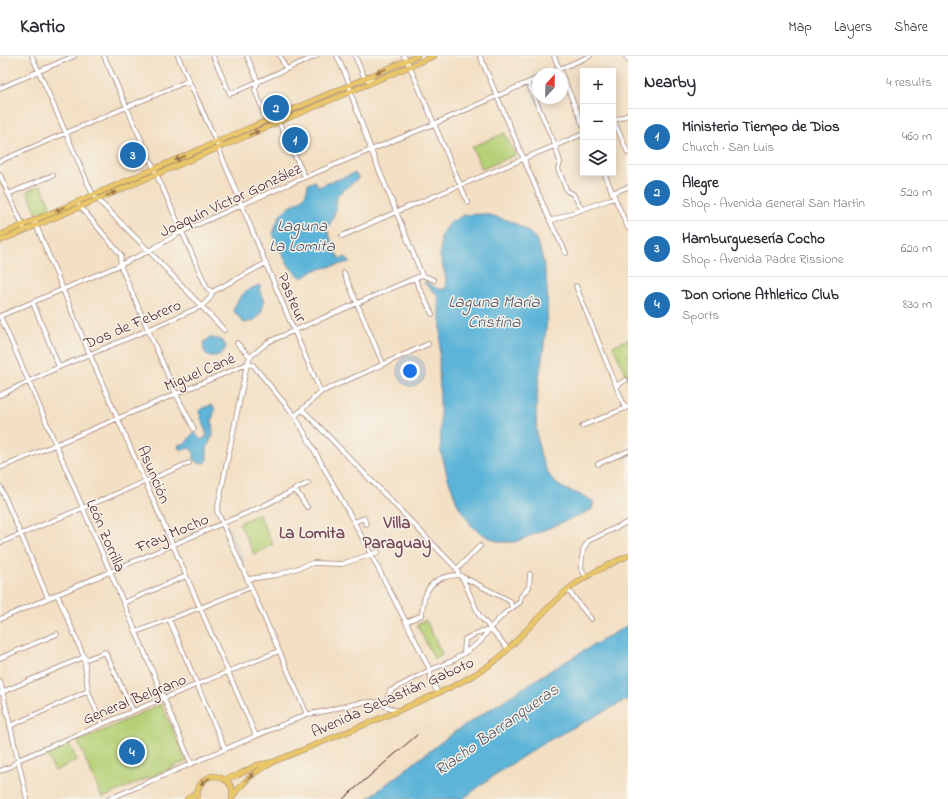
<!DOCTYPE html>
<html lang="en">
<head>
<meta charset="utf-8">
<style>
  body { margin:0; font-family:"Indie Flower",sans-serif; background:#f2f2f3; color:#2b2b33 }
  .controls { position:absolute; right:12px; top:12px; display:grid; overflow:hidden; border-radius:0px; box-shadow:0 2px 10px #0003 }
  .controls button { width:36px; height:36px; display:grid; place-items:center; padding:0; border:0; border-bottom:1px solid #e1e1e2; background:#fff; color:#2b2b33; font:20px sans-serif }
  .compass { position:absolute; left:532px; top:12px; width:36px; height:36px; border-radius:50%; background:#fff; box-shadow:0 2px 10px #0003; rotate:22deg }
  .you { position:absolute; left:410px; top:315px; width:14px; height:14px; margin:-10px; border:3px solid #fff; border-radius:50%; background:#1a73e8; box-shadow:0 0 0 6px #1a73e833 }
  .badge { display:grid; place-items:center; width:26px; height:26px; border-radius:50%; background:#1f6fb2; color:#fff; font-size:13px; font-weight:700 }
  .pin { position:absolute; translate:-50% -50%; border:2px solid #fff; box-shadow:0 1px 4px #0006 }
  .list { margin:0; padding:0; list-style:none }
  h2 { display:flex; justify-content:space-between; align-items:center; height:52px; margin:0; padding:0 16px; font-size:17px }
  h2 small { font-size:13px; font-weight:400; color:#7c7c81 }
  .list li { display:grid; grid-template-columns:26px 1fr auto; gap:12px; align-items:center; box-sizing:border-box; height:56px; padding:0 16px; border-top:1px solid #e1e1e2 }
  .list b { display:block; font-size:15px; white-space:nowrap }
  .list p { margin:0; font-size:13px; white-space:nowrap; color:#7c7c81 }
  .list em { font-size:13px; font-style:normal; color:#7c7c81 }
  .icon { flex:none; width:22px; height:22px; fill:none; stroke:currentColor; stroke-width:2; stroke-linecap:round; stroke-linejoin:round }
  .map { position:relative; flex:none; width:628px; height:743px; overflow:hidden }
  header { display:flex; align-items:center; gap:24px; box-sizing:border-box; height:56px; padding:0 20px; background:#fff; border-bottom:1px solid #e1e1e2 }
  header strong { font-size:19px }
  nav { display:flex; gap:22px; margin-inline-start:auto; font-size:14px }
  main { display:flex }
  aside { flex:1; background:#fff }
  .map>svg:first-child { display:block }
  .green { fill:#b5d076; stroke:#807850 }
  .water { fill:#5bb4d8; stroke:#526a82 }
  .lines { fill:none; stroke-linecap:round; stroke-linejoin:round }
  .stream { stroke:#5bb4d8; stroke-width:1 }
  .minor-casing { stroke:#9e7f77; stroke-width:5.5 }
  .major-casing { stroke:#9e7f77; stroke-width:6 }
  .minor { stroke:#fff; stroke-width:4 }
  .major { stroke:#e9c769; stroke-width:5 }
  .rail { stroke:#4a1f2b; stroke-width:1 }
  .oneway { fill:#9a734a }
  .labels { text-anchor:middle; stroke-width:3; stroke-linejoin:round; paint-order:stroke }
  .street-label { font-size:16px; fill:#4a1f2b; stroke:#f7f3e8 }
  .water-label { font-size:17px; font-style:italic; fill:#505368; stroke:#f7f3e8 }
  .neighbourhood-label { font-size:17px; font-weight:bold; fill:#774959; stroke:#f7f3e8 }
</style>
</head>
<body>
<header>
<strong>Kartio</strong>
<nav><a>Map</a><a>Layers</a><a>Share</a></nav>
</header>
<main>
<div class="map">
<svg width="628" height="743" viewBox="0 0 628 743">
  <rect width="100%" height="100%" fill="#f7f3e8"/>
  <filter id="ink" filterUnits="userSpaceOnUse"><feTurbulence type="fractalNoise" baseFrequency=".025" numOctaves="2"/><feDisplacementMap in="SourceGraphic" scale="8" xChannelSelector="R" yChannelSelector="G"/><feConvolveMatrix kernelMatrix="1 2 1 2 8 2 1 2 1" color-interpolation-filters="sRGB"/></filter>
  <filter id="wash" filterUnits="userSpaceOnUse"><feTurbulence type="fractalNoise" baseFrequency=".012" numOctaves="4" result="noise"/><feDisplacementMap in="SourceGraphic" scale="16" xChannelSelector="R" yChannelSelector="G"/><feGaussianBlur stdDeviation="0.9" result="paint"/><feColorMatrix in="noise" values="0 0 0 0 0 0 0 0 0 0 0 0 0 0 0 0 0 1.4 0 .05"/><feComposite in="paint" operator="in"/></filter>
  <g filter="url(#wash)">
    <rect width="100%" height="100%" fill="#f3dfc3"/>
    <path class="green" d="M505,77L515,99L482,113L472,91Z
      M41,129L51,152L37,158L27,135Z
      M628,283V324L613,290Z
      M259,458L273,489L254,498L239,467Z
      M426,564L442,598L435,604L417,569Z
      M161,648L187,705L102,742L78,686Z
      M69,687L77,704L55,715L46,698Z"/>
    <path class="water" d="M355,117L359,122L337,139C337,152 334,162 327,173L336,197L340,203L346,201L350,206L315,214L303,222C287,214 280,194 273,178C275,171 278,160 284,155C296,145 306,146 308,128L315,125L318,131Z
      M484,158C502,162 522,167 535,182C541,191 544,210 546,220C548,238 548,256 546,274C541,318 524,384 552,423C562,436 581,436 594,446L592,453L585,457L515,486H499L482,478L472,470L458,449L448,422L441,396L439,304L441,273L438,239L425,228V225L438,233H445L446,222L440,200L441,179L451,166L464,159Z
      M260,229L261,238L264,245C262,258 258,266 244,267L233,254C239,241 245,233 260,229Z
      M210,282C217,282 222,283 226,290C224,299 216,301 208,300C203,295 203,292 204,286Z
      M212,349L215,353L212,364L213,379L207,392V404L205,407H199L194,404V396L189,392L183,394L179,393L178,389L186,387L194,376L201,384L207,380L199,355L202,352Z
      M628,569V643L542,688L493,720L463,743H367L453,677L548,616Z"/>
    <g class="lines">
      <path class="stream" d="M227,471L243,505"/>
    </g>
  </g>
  <g filter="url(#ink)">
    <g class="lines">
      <defs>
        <path id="minor" d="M32,0L93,139L149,195L224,274
          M104,0L207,232L212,236
          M178,0C190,29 204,57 216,86C250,170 284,253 321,336
          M213,0L230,38L316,0
          M247,0L258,26L255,34L267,64L279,67L305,121
          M280,0L286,13
          M337,0L350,29V35L371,94L422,219L434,224
          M355,0L365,23L375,25
          M404,0L410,11L468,147
          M480,0L550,165L566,197
          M554,0L583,69
          M626,0L628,4
          M548,18L590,0
          M528,27L555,89L560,106L558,113L567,135L573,138L582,153
          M0,32L74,0
          M613,65L628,59
          M614,65L628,97
          M0,105L188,25
          M604,117L628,172
          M0,119L24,172
          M612,137L628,131
          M8,138L53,119
          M79,149L121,199L120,209L176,338L194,373
          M34,164L90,299L256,680
          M550,165L614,142
          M342,180L396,156L583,78
          M344,217L383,308
          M415,223L432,258
          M576,230L625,352
          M33,247L59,311
          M0,260L120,209L149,195L181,176L241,149L305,121L434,68L538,22
          M0,260C38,345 73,430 110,515L114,525L136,576L191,707
          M237,287L250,301
          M616,330L626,324
          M0,339L59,311L148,274L202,250L210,242L212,236L266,207
          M302,353L457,513L459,519L510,545L512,552
          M295,360L321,336L428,288
          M582,370L628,351
          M598,408L628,395
          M0,412L247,308L250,301L268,286L422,219
          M0,430L48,542
          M295,433L307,451
          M354,466L364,462L366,468
          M0,487L189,407
          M457,513L480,490
          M586,521L581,512L583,494L588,485L628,466
          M248,523L277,519L313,507L342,508L378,496
          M568,534L591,563
          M57,538L84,601L88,635L102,668
          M123,547L186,520
          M0,563L263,450L308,427
          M169,563L225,693
          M406,566L422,559C423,533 432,520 459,519L463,523L479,559L508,593
          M136,576L196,553L200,552L251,531
          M464,597L465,583L482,575H487
          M0,602L57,578
          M0,625L27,743
          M0,637L84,601L87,603L105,596L133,655
          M385,650L398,655
          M307,658L217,455L247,308L253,309L295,360L299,367L354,466L406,566L430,614L431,624L438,637
          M10,670L88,635
          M0,715L12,710L18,704L164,642L279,595
          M109,743L307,658C329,657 351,645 373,646C376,646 381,648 385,650L390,635L430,614L454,604L480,586L490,572L505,557L520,546L521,540L529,531L530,518"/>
        <path id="major" d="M0,179L417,0
          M0,185L434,0
          M225,723L238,719L257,709L273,706C319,687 366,669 411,649C442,636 471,623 498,603C521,581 542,556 566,535C584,520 607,509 628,500
          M232,741C239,732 246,723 255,717C260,713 266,711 272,707
          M187,743L197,737
          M198,743C196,731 201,724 212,720C226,721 235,729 232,743"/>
      </defs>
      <use href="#minor" class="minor-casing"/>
      <use href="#major" class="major-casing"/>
      <use href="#minor" class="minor"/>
      <use href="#major" class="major"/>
      <path class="rail" d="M343,743L417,679"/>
    </g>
    <defs><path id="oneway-solid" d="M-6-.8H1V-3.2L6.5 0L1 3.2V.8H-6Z"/></defs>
    <g class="oneway">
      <use href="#oneway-solid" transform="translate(381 15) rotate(157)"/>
      <use href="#oneway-solid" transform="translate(254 77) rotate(-23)"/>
      <use href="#oneway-solid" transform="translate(180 102) rotate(156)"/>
      <use href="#oneway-solid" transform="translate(111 138) rotate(-23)"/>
      <use href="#oneway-solid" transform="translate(60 153) rotate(156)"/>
      <use href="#oneway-solid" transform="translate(250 721) rotate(-42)"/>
      <use href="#oneway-solid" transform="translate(205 725) rotate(143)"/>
    </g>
  </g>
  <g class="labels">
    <g class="street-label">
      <text transform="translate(230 143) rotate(-25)" y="6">Joaquín Víctor González</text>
      <text transform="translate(293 241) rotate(67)" y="6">Pasteur</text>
      <text transform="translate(132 267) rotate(-23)" y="6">Dos de Febrero</text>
      <text transform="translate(199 315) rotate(-23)" y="6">Miguel Cané</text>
      <text transform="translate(155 418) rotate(67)" y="6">Asunción</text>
      <text transform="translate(172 476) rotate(-23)" y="6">Fray Mocho</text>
      <text transform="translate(107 479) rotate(67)" y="6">León Zorrilla</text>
      <text transform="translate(392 640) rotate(-24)" y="6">Avenida Sebastián Gaboto</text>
      <text transform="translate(134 642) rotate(-22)" y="6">General Belgrano</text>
    </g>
    <g class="water-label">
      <text x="302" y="175">Laguna<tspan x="302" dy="20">La Lomita</tspan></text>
      <text x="494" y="251">Laguna María<tspan x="494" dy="20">Cristina</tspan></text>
      <text transform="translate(496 673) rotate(-35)" y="6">Riacho Barranqueras</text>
    </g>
    <g class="neighbourhood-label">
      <text x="397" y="472">Villa<tspan x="397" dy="20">Paraguay</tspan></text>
      <text x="312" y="482">La Lomita</text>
    </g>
  </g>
</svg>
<div class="controls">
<button>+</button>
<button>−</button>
<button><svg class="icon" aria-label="layers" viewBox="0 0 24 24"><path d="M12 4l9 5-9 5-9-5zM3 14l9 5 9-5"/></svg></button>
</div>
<svg class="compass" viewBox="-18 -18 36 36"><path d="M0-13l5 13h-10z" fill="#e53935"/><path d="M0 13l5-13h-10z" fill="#7c7c81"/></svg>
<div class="you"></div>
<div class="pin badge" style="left:295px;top:84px">1</div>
<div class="pin badge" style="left:276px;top:52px">2</div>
<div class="pin badge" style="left:133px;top:99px">3</div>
<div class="pin badge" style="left:132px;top:696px">4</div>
</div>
<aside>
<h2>Nearby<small>4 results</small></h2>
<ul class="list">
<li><span class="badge">1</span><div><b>Ministerio Tiempo de Dios</b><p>Church · San Luis</p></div><em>460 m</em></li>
<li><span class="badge">2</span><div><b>Alegre</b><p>Shop · Avenida General San Martín</p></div><em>520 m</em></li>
<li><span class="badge">3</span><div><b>Hamburguesería Cocho</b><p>Shop · Avenida Padre Rissione</p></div><em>620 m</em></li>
<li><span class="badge">4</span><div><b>Don Orione Athletico Club</b><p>Sports</p></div><em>830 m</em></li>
</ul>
</aside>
</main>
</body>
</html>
